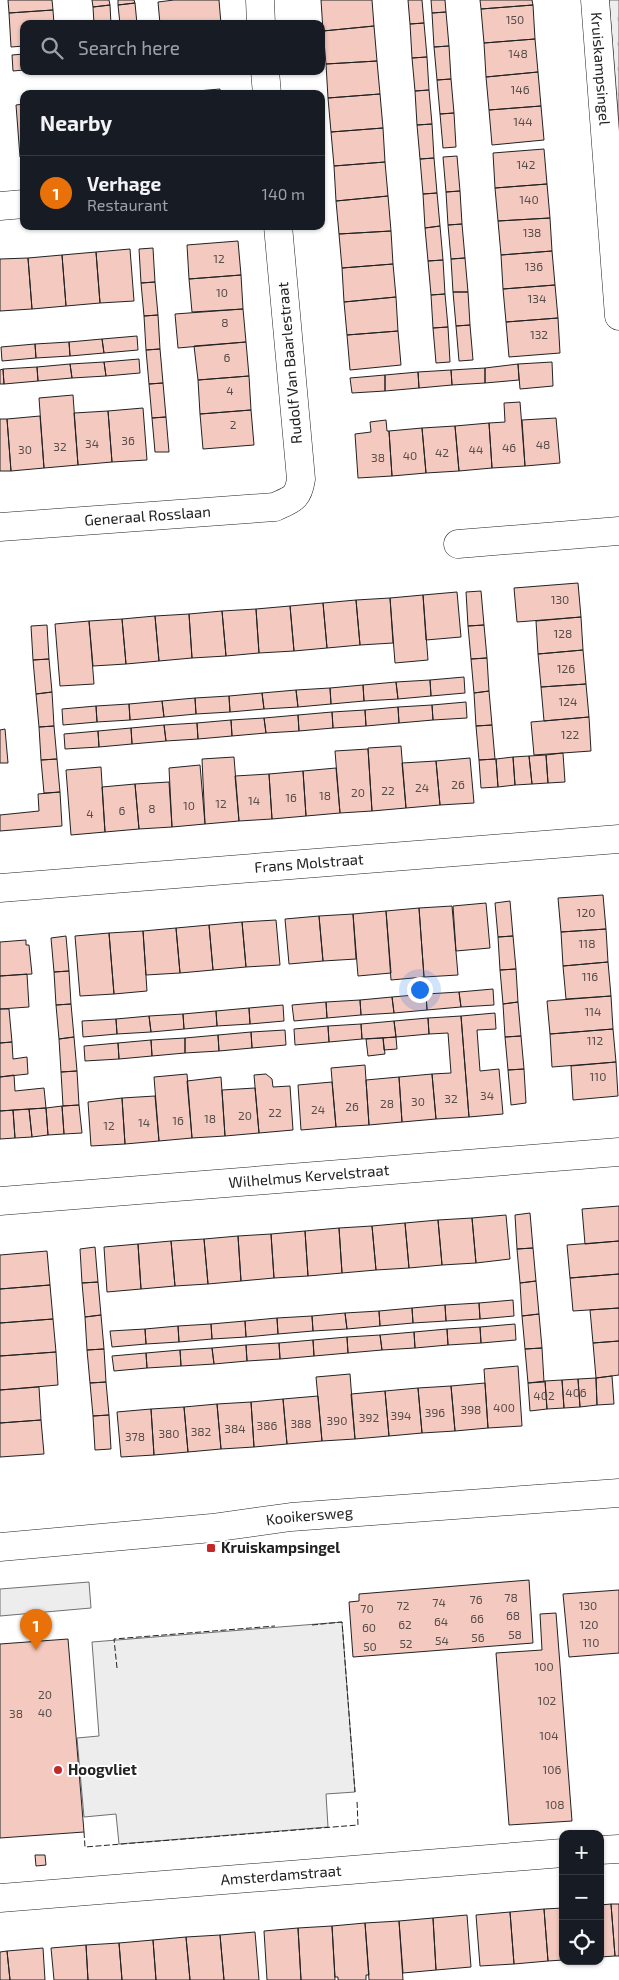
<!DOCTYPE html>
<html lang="en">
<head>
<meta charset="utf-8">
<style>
  body { margin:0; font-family:"Exo 2",sans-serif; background:#20242c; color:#f1f3f6 }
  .controls { position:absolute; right:15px; bottom:15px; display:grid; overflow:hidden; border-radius:10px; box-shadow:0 1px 4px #0004 }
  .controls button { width:45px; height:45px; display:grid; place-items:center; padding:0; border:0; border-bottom:1px solid #363941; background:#171b24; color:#f1f3f6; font:25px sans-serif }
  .you { position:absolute; left:419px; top:989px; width:18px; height:18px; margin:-12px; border:4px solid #fff; border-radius:50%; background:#1a73e8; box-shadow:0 0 0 8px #1a73e833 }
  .badge { display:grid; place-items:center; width:32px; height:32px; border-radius:50%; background:#d93025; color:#fff; font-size:16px; font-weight:700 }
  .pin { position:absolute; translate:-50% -41px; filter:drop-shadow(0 1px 2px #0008) }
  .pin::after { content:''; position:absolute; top:26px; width:18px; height:15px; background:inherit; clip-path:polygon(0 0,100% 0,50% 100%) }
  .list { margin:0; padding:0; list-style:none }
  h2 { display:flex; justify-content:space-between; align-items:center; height:65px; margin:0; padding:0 20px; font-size:21px }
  h2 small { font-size:16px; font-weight:400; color:#9ea1a6 }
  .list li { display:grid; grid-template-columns:32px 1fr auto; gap:15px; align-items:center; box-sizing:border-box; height:75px; padding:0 20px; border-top:1px solid #363941 }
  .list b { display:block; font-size:19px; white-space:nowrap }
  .list p { margin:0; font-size:16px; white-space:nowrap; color:#9ea1a6 }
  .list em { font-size:16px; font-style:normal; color:#9ea1a6 }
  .icon { flex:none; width:28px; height:28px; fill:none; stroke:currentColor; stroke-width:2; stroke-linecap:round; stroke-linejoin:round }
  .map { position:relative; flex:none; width:619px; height:1980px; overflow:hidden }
  .search { position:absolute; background:#171b24; box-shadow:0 1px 4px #0004; left:20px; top:20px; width:305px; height:55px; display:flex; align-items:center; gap:12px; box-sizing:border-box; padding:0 18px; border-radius:10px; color:#9ea1a6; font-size:19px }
  .panel { position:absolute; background:#171b24; box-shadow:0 1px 4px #0004; left:20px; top:90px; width:305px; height:140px; border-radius:10px }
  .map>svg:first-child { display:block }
  .grass { fill:url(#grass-tufts); stroke:#6f6f6f }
  .parking { fill:#ededed; stroke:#6f6f6f }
  .building { fill:#f3c9c0; stroke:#222 }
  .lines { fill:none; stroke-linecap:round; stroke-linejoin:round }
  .street-casing { stroke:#222; stroke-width:29 }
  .secondary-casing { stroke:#222; stroke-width:29 }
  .street { stroke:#fff; stroke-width:28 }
  .secondary { stroke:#fff; stroke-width:28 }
  .fence { stroke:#222; stroke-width:1; stroke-dasharray:6 2.5; stroke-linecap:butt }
  .poi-dot { fill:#c62828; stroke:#fff; stroke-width:2 }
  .labels { text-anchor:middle; stroke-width:4; stroke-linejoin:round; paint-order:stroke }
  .number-label { font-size:12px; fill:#564c4a }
  .street-label { font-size:15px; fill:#222; stroke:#fff }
  .poi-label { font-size:15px; font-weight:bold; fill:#222; stroke:#fff; text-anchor:start }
</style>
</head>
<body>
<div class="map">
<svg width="619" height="1980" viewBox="0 0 619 1980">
  <defs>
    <pattern id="grass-tufts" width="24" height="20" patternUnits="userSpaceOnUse" patternTransform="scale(1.25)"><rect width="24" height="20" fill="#eee"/><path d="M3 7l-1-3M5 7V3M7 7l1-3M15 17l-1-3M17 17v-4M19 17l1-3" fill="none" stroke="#ccc"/></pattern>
  </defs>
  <rect width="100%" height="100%" fill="#fff"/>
  <path class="grass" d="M609,0H619V125Z"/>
  <path class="parking" d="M89,1582L91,1608L0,1616V1589Z
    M342,1622L355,1792L326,1794L328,1827L119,1844L116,1814L84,1817L77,1738L99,1736L92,1642Z"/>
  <path class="building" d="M8,0H52L53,10L9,13Z
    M92,0H109L110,5L93,7Z
    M118,0H134L135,3L118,5Z
    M174,0H219L221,24H160L158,2Z
    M321,0H372L374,26L323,31Z
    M408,0H422L424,23L410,24Z
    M431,0H445L446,12L432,13Z
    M480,0H532L533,5L481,9Z
    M135,3L137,24H120L118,5Z
    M110,5L111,24H94L93,7Z
    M533,5L535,39L484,43L481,9Z
    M53,10L54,24H24V46L11,47L9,13Z
    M446,12L449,46L434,47L432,13Z
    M424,23L427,57L412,58L410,24Z
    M374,26L377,61L326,64L323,31Z
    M535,39L538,72L486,77L484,43Z
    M449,46L451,79L437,80L434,47Z
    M24,54V70L13,71L12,55Z
    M427,57L429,90L415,91L412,58Z
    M377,61L380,94L328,98L326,64Z
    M538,72L541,106L489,110L486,77Z
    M451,79L454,113L440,114L437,80Z
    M220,89V94H186V92Z
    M429,90L432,124L417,125L415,91Z
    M380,94L383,128L331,132L328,98Z
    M24,104V156L20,157L16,105Z
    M541,106L544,140L492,145L489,110Z
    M454,113L456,147L443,148L440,114Z
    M432,124L434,158L420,159L417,125Z
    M383,128L385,162L334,166L331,132Z
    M544,149L547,184L495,188L493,153Z
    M457,156L460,191L446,192L443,157Z
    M434,158L437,193L423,194L420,159Z
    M385,162L388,196L336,201L334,166Z
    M547,184L550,218L498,221L495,188Z
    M460,191L462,224L448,225L446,192Z
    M437,193L440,226L425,228L423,194Z
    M388,196L391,231L339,234L336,201Z
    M550,218L552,251L501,255L498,221Z
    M462,224L465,258L451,259L448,225Z
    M440,226L443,260L428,261L425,228Z
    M391,231L393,264L342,268L339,234Z
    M238,241L241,275L189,279L187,245Z
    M153,248L155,282L141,283L139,249Z
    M130,249L134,301L100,303L96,252Z
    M552,251L555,285L503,289L501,255Z
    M96,252L100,303L66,306L62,255Z
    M62,255L66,306L32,309L28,258Z
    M28,258L32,309L0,311V259Z
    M465,258L468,292H453L451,259Z
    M443,260L445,294L431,295L428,261Z
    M393,264L396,297L344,302L342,268Z
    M241,275L243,309L192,312L189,279Z
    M155,282L158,315L144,316L141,283Z
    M555,285L558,318L506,322L503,289Z
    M453,292H468L470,325L456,326Z
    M445,294L448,327L433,328L431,295Z
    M396,297L398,331L347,335L344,302Z
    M243,309L246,342L178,348L175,314Z
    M158,315L160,349L146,350L144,316Z
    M558,318L560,353L509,357L506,322Z
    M470,325L473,360L459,361L456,326Z
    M448,327L450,362L436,363L433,328Z
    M398,331L401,365L350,370L347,335Z
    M137,336L138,350L104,353L102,339Z
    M102,339L104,353L70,356L69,342Z
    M69,342L70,356L36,358L35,344Z
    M246,342L249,376L198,380L194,346Z
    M35,344L36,358L2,361L1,347Z
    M160,349L163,383L149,384L146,350Z
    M139,359L140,373L106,376L104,362Z
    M104,362L106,376L72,378L70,364Z
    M552,362L553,386L520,389L518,364Z
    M70,364L72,378L38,381L37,367Z
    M518,364L519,380L485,383V368Z
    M37,367L38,381L4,384L3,369Z
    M485,368V383L452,385L451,370Z
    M3,369L4,384H0V370Z
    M451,370L452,385L419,388L418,372Z
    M418,372L419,388L385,391V375Z
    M385,375V391L352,393L350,378Z
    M249,376L251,410L200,414L198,380Z
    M163,383L166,417L152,418L149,384Z
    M73,395L78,465L44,468L39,398Z
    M520,402L525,466L492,468L489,423L505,422L504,403Z
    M143,408L147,460L112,462L108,411Z
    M251,410L254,445L203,449L200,414Z
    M108,411L112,462L78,465L74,413Z
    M40,416L44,468L11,471L7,419Z
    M166,417L169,452H155L152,418Z
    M556,418L560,463L525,466L522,420Z
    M0,419H7L11,471H0Z
    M386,420L387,431H389L392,476L358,478L355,434L371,432L370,422Z
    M489,423L492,468L459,471L455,426Z
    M455,426L459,471L426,473L422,428Z
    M422,428L426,473L392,476L389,431Z
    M578,583L581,617L517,622L514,588Z
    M481,591L484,625L468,626L466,592Z
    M457,592L461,637L426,640L423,595Z
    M423,595L428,660L395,663L390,598Z
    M390,598L393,643L360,645L356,600Z
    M356,600L360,645L327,648L323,603Z
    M323,603L327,648L294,651L290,606Z
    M290,606L294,651L259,653L256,609Z
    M256,609L259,653L226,656L222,611Z
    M222,611L226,656L192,658L189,614Z
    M189,614L192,658L159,661L155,616Z
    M155,616L159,661L126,664L122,619Z
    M581,617L583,650L538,654L536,621Z
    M122,619L126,664L93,666L89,621Z
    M89,621L94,684L60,686L55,624Z
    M47,625L49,659L33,660L31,626Z
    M484,625L487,658L471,659L468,626Z
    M583,650L586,684L541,687L538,654Z
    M487,658L489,691L474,693L471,659Z
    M49,659L52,692L36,694L33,660Z
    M464,677L465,693L431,696L430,680Z
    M430,680L431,696L398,699L396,682Z
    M396,682L398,699L364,701L363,685Z
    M586,684L589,717L544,721L541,687Z
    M363,685L364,701L331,704L330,688Z
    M330,688L331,704L298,707L296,690Z
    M296,690L298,707L264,709L262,693Z
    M489,691L492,725L476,726L474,693Z
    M52,692L54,726L39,727L36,694Z
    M262,693L264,709L230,712L229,696Z
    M229,696L230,712L196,714L195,698Z
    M195,698L196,714L164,717L162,701Z
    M162,701L164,717L130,720L129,704Z
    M466,702L467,718L433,720L432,705Z
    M129,704L130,720L97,722L96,706Z
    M432,705L433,720L399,723L398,707Z
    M96,706L97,722L63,725L62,709Z
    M398,707L399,723L366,726L365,710Z
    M365,710L366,726L333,728L332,712Z
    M332,712L333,728L299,731L298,715Z
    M298,715L299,731L266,733L264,718Z
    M589,717L591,751L534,755L531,722Z
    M264,718L266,733L232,736L231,720Z
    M231,720L232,736L198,739L197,723Z
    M197,723L198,739L166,741L164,725Z
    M164,725L166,741L132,744L131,728Z
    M492,725L495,759L479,760L476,726Z
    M54,726L57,759L41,760L39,727Z
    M131,728L132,744L99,747L98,731Z
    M5,729L8,763H0V730Z
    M98,731L99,747L65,749L64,734Z
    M401,746L406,808L372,811L368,748Z
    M368,749L372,811L340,813L335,751Z
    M563,753L565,782L548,783L546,755Z
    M546,755L548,783L532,784L529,756Z
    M529,756L532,784L515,785L513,757Z
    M234,757L239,821L205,824L202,759Z
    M513,757L515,785L498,787L496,759Z
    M470,758L474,803L440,805L436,761Z
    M57,759L60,792L44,793L41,760Z
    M496,759L498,787L481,788L479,760Z
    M436,761L440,805L406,808L402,763Z
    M200,765L205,824L172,827L169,768Z
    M101,767L105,832L71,835L66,770Z
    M336,768L340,813L306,816L303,771Z
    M303,771L306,816L272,819L269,774Z
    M269,774L272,819L239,821L235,776Z
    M169,782L172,827L139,829L135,784Z
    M135,784L139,829L105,832L102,787Z
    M60,792L62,826L0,831V815L39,811L38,794Z
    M603,895L606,929L561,932L558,898Z
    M510,901L513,936L498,937L495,903Z
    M486,903L490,948L456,951L453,906Z
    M452,906L458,975L424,977L419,908Z
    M419,908L424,977L391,980L386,911Z
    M386,911L391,973L358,976L353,914Z
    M353,914L356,959L323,961L319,916Z
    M319,916L323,961L289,964L285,919Z
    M276,920L280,965L246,967L242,922Z
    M242,922L246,967L213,970L209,925Z
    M209,925L213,970L180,973L176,928Z
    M176,928L180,973L146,975L143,931Z
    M606,929L608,962L563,966L561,932Z
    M143,931L147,991L114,994L109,933Z
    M109,933L114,994L80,996L75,936Z
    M66,936L69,971L54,972L51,938Z
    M513,936L516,969L500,970L498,937Z
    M26,940V945H29L32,974L0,976V942Z
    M608,962L611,996L566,999L563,966Z
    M516,969L518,1002L503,1004L500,970Z
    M69,971L71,1004L56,1005L54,972Z
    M27,974L29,1007L0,1009V976Z
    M493,989L494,1005L461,1007L459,992Z
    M459,992L461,1007L427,1010L426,994Z
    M426,994L427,1010L394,1013L392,997Z
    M611,996L613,1029L550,1034L547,1001Z
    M392,997L394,1013L361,1015L360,1000Z
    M360,1000L361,1015L327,1018L326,1002Z
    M326,1002L327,1018L294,1021L292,1005Z
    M518,1002L521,1036L505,1037L503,1004Z
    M71,1004L74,1037L59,1039L56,1005Z
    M283,1005L284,1021L250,1024L249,1008Z
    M249,1008L250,1024L217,1026L216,1011Z
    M0,1009H9L12,1042L0,1043Z
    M216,1011L217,1026L184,1029L183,1014Z
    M495,1013L496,1029L477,1030L480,1071L499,1069L503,1114L469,1117L461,1016Z
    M183,1014L184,1029L151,1032L149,1016Z
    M149,1016L151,1032L117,1034L116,1019Z
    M461,1016L469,1117L436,1119L432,1074L451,1073L448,1033L429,1034L428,1018Z
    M428,1018L429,1034L396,1037L394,1021Z
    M116,1019L117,1034L83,1037L82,1021Z
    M394,1021L396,1037L362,1039L361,1024Z
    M361,1024L362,1039L329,1042L328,1026Z
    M328,1026L329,1042L295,1045L294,1029Z
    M613,1029L616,1062L552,1067L550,1034Z
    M285,1030L286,1045L252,1048L251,1032Z
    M251,1032L252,1048L219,1051L218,1035Z
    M218,1035L219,1051L185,1053V1038Z
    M521,1036L524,1069L508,1070L505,1037Z
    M74,1037L77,1071L61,1072L59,1039Z
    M396,1037L397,1049L384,1050L383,1038Z
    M185,1038V1053L152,1056L151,1040Z
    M383,1038L385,1054L368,1056L366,1039Z
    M151,1040L152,1056L119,1059L118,1043Z
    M12,1042L13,1059L27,1057L28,1074L0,1077V1043Z
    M118,1043L119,1059L85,1061L84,1046Z
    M616,1062L618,1096L573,1100L571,1066Z
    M365,1065L369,1125L336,1127L331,1068Z
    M524,1069L526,1103L511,1105L508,1070Z
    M77,1071L79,1105L63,1106L61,1072Z
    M187,1074L192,1138L159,1141L154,1077Z
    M266,1074L272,1079L273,1087L290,1086L293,1130L259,1133L254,1075Z
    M432,1074L436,1119L402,1122L399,1077Z
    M14,1075L15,1091L44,1088L46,1108L0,1111V1077Z
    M221,1077L225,1136L192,1138L187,1081Z
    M399,1077L402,1122L369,1125L366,1080Z
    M332,1082L336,1127L301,1130L298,1085Z
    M255,1088L259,1133L225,1136L222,1090Z
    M155,1096L159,1141L125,1144L122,1098Z
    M122,1098L125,1144L91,1146L88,1102Z
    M79,1105L82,1133L64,1134L62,1106Z
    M62,1106L64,1134L48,1135L46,1108Z
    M46,1108L48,1135L32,1137L29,1109Z
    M29,1109L32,1137L15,1138L13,1110Z
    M13,1110L15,1138L0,1139V1111Z
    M619,1206V1241L585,1244L582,1209Z
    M530,1213L533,1248L517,1249L515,1215Z
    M506,1215L510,1259L476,1263L472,1218Z
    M472,1218L476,1263L442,1265L438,1220Z
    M438,1220L442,1265L409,1268L405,1223Z
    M405,1223L409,1268L376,1270L372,1226Z
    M372,1226L376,1270L342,1273L339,1228Z
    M339,1228L342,1273L308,1276L305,1231Z
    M305,1231L308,1276L274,1278L271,1234Z
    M271,1234L274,1278L241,1281L238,1236Z
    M238,1236L241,1281L208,1284L204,1239Z
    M204,1239L208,1284L175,1286L171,1241Z
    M171,1241L175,1286L141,1289L138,1244Z
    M619,1241V1274L570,1278L567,1245Z
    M138,1244L141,1289L107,1292L104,1247Z
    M95,1247L98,1282L82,1283L80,1249Z
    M533,1248L536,1281L520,1283L517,1249Z
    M47,1251L50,1285L0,1289V1255Z
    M619,1274V1308L573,1311L570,1278Z
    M536,1281L539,1314L522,1316L520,1283Z
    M98,1282L101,1315L85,1317L82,1283Z
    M50,1285L53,1319L0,1323V1289Z
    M513,1300L514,1316L480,1319L479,1303Z
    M479,1303L480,1319L446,1321L445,1305Z
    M445,1305L446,1321L413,1323L412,1308Z
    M412,1308L413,1323L380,1326L379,1311Z
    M619,1308V1341L593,1343L590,1310Z
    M379,1311L380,1326L347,1329L345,1313Z
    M345,1313L347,1329L313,1331L312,1316Z
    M539,1314L542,1348L525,1349L522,1316Z
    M101,1315L104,1349L87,1350L85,1317Z
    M312,1316L313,1331L278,1334L277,1318Z
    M277,1318L278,1334L246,1337L245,1321Z
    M53,1319L56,1352L0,1356V1323Z
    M245,1321L246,1337L212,1339L211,1324Z
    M211,1324L212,1339L179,1342L178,1326Z
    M515,1324L516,1340L481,1343L480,1327Z
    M178,1326L179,1342L146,1344L145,1329Z
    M480,1327L481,1343L448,1345L447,1329Z
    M145,1329L146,1344L112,1347L110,1331Z
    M447,1329L448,1345L415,1348L414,1332Z
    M414,1332L415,1348L382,1350L380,1335Z
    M380,1335L382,1350L348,1353L347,1337Z
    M347,1337L348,1353L314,1356L313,1340Z
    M313,1340L314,1356L280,1359L279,1343Z
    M619,1341V1375L596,1378L593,1343Z
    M279,1343L280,1359L247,1361L246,1345Z
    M246,1345L247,1361L214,1364L212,1348Z
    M212,1348L214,1364L181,1366L180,1350Z
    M542,1348L544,1382L528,1383L525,1349Z
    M104,1349L106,1382L90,1383L87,1350Z
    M180,1350L181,1366L147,1368L146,1353Z
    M56,1352L58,1385L0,1390V1356Z
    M146,1353L147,1368L114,1371L112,1356Z
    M518,1366L522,1426L488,1428L484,1369Z
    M350,1374L355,1439L322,1441L316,1377Z
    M612,1376L614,1404L597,1405L596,1378Z
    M596,1378L597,1405L580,1407L578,1379Z
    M578,1379L580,1407L564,1408L562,1380Z
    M562,1380L564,1408L547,1409L545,1381Z
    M545,1381L547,1409L530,1411L528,1383Z
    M106,1382L109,1415L93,1416L90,1383Z
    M485,1383L488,1428L455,1431L451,1386Z
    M451,1386L455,1431L422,1433L418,1388Z
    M39,1387L41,1420L0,1423V1390Z
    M418,1388L422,1433L389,1436L385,1391Z
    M385,1391L389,1436L355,1439L351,1394Z
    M318,1396L322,1441L287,1444L283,1399Z
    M283,1399L287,1444L254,1447L251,1402Z
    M251,1402L254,1447L221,1449L217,1404Z
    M217,1404L221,1449L188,1452L184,1407Z
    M184,1407L188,1452L154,1455L151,1409Z
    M151,1409L154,1455L121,1457L117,1412Z
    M109,1415L111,1449L95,1450L93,1416Z
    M41,1420L44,1454L0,1457V1423Z
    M529,1580L533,1643L353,1657L349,1602L359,1601V1594Z
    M619,1590V1653L569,1657L563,1594Z
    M556,1613L572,1821L509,1825L496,1653L542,1650L540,1614Z
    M68,1639L84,1832L0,1838V1644Z
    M35,1855H45L46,1865L36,1866Z
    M611,1904H619V1956H615Z
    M611,1904L615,1956L600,1957V1905Z
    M563,1908V1960L548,1961L544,1909Z
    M544,1909L548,1961L514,1964L510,1912Z
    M510,1912L514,1964L480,1966L476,1915Z
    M467,1915L471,1967L436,1970L433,1918Z
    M433,1918L436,1970L403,1973L399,1921Z
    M399,1921L403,1980H369L365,1923Z
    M365,1923L369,1975H366V1980H338V1977H335L332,1926Z
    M332,1926L335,1980H301L298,1928Z
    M298,1928L301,1980H267L264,1931Z
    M255,1932L259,1980H224L220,1935Z
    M220,1935L224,1980H190L186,1937Z
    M186,1937L190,1980H156L153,1940Z
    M153,1940L156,1980H122L119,1943Z
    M119,1943L122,1980H88L86,1945Z
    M86,1945L88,1980H54L51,1948Z
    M43,1948L45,1980H10L7,1951Z
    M7,1951L10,1980H0V1952Z"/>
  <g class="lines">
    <defs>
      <g id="street">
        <path d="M260,0L261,24"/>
        <path id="s1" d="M595,0L619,316"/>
        <path d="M265,71L267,94"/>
        <path d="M0,206L24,204"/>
        <path id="s2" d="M0,527L275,507C292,499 298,499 301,479L278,226"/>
        <path d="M458,544L619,531"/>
        <path id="s3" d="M0,888L619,839"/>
        <path id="s4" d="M0,1201L619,1152"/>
        <path d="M600,1850L619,1849"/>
        <path id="s5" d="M0,1898L563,1853"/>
      </g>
      <g id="secondary">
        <path id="s6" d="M0,1547L212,1528L291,1517L619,1493"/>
      </g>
    </defs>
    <use href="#street" class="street-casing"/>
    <use href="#secondary" class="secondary-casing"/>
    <use href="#street" class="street"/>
    <use href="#secondary" class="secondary"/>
    <path class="fence" d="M312,1625L342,1622L355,1792
      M117,1668L114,1639L275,1626
      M84,1832L85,1847L358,1825L357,1800"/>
  </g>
  <g class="poi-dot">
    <rect x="206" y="1543" width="10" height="10" rx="2.5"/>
    <circle cx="58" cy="1770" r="5"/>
  </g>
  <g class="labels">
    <g class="number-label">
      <text x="515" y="24">150</text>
      <text x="518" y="58">148</text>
      <text x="520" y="94">146</text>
      <text x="523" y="126">144</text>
      <text x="526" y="169">142</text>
      <text x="529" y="204">140</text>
      <text x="532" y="237">138</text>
      <text x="219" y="263">12</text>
      <text x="534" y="271">136</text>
      <text x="222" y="297">10</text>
      <text x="537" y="303">134</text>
      <text x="225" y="327">8</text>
      <text x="539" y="339">132</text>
      <text x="227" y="362">6</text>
      <text x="230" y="395">4</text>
      <text x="233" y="429">2</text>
      <text x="128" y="445">36</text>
      <text x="92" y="448">34</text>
      <text x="543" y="449">48</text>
      <text x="60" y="451">32</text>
      <text x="509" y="452">46</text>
      <text x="25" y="454">30</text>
      <text x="476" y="454">44</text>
      <text x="442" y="457">42</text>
      <text x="410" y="460">40</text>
      <text x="378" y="462">38</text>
      <text x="560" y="604">130</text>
      <text x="563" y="638">128</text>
      <text x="566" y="673">126</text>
      <text x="568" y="706">124</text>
      <text x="570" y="739">122</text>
      <text x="458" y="789">26</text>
      <text x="422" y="792">24</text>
      <text x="388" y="795">22</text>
      <text x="358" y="797">20</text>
      <text x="325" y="800">18</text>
      <text x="291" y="802">16</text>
      <text x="254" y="805">14</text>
      <text x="221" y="808">12</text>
      <text x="189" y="810">10</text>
      <text x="152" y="813">8</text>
      <text x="122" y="815">6</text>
      <text x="90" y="818">4</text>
      <text x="586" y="917">120</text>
      <text x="587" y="948">118</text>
      <text x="590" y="981">116</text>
      <text x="593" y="1016">114</text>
      <text x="595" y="1045">112</text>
      <text x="598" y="1081">110</text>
      <text x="487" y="1100">34</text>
      <text x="451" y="1103">32</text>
      <text x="418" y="1106">30</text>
      <text x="387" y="1108">28</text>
      <text x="352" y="1111">26</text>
      <text x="318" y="1114">24</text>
      <text x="275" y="1117">22</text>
      <text x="245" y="1120">20</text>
      <text x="210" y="1123">18</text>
      <text x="178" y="1125">16</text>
      <text x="144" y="1127">14</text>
      <text x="109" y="1130">12</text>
      <text x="576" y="1397">406</text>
      <text x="544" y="1400">402</text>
      <text x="504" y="1412">400</text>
      <text x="471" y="1414">398</text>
      <text x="435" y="1417">396</text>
      <text x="401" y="1420">394</text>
      <text x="369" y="1422">392</text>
      <text x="337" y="1425">390</text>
      <text x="301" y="1428">388</text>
      <text x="267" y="1430">386</text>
      <text x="235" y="1433">384</text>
      <text x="201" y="1436">382</text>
      <text x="169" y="1438">380</text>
      <text x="135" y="1441">378</text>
      <text x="511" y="1602">78</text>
      <text x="476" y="1604">76</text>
      <text x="439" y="1607">74</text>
      <text x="403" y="1610">72</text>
      <text x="588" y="1610">130</text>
      <text x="367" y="1613">70</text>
      <text x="513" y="1620">68</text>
      <text x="477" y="1623">66</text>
      <text x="441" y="1626">64</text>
      <text x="405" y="1629">62</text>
      <text x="589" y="1629">120</text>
      <text x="369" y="1632">60</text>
      <text x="515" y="1639">58</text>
      <text x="478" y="1642">56</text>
      <text x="442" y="1645">54</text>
      <text x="591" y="1647">110</text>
      <text x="406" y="1648">52</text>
      <text x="370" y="1651">50</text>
      <text x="544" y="1671">100</text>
      <text x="45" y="1699">20</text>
      <text x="547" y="1705">102</text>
      <text x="45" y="1717">40</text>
      <text x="16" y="1718">38</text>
      <text x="549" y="1740">104</text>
      <text x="552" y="1774">106</text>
      <text x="555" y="1809">108</text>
    </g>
    <g class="street-label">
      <text dy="5" stroke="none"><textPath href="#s1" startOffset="69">Kruiskampsingel</textPath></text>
      <text transform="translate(290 363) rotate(-95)" y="5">Rudolf Van Baarlestraat</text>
      <text dy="5" stroke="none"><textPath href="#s2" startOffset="148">Generaal Rosslaan</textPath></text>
      <text dy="5" stroke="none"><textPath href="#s3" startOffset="310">Frans Molstraat</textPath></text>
      <text dy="5" stroke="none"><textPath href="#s4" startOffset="310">Wilhelmus Kervelstraat</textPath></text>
      <text dy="5" stroke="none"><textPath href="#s6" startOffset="311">Kooikersweg</textPath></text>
      <text dy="5" stroke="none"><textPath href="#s5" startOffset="282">Amsterdamstraat</textPath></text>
    </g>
    <g class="poi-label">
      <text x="221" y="1553">Kruiskampsingel</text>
      <text x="68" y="1775">Hoogvliet</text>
    </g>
  </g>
</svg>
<div class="controls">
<button>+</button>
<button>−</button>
<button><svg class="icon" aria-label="locate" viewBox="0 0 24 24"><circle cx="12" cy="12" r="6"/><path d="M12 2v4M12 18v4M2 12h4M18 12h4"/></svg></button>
</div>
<div class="you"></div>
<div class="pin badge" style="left:36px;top:1650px;background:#e8710a">1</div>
<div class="search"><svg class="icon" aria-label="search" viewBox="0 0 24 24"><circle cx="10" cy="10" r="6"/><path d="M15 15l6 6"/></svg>Search here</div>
<section class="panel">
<h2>Nearby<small></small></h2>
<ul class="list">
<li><span class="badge" style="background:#e8710a">1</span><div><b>Verhage</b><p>Restaurant</p></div><em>140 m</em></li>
</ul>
</section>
</div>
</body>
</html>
